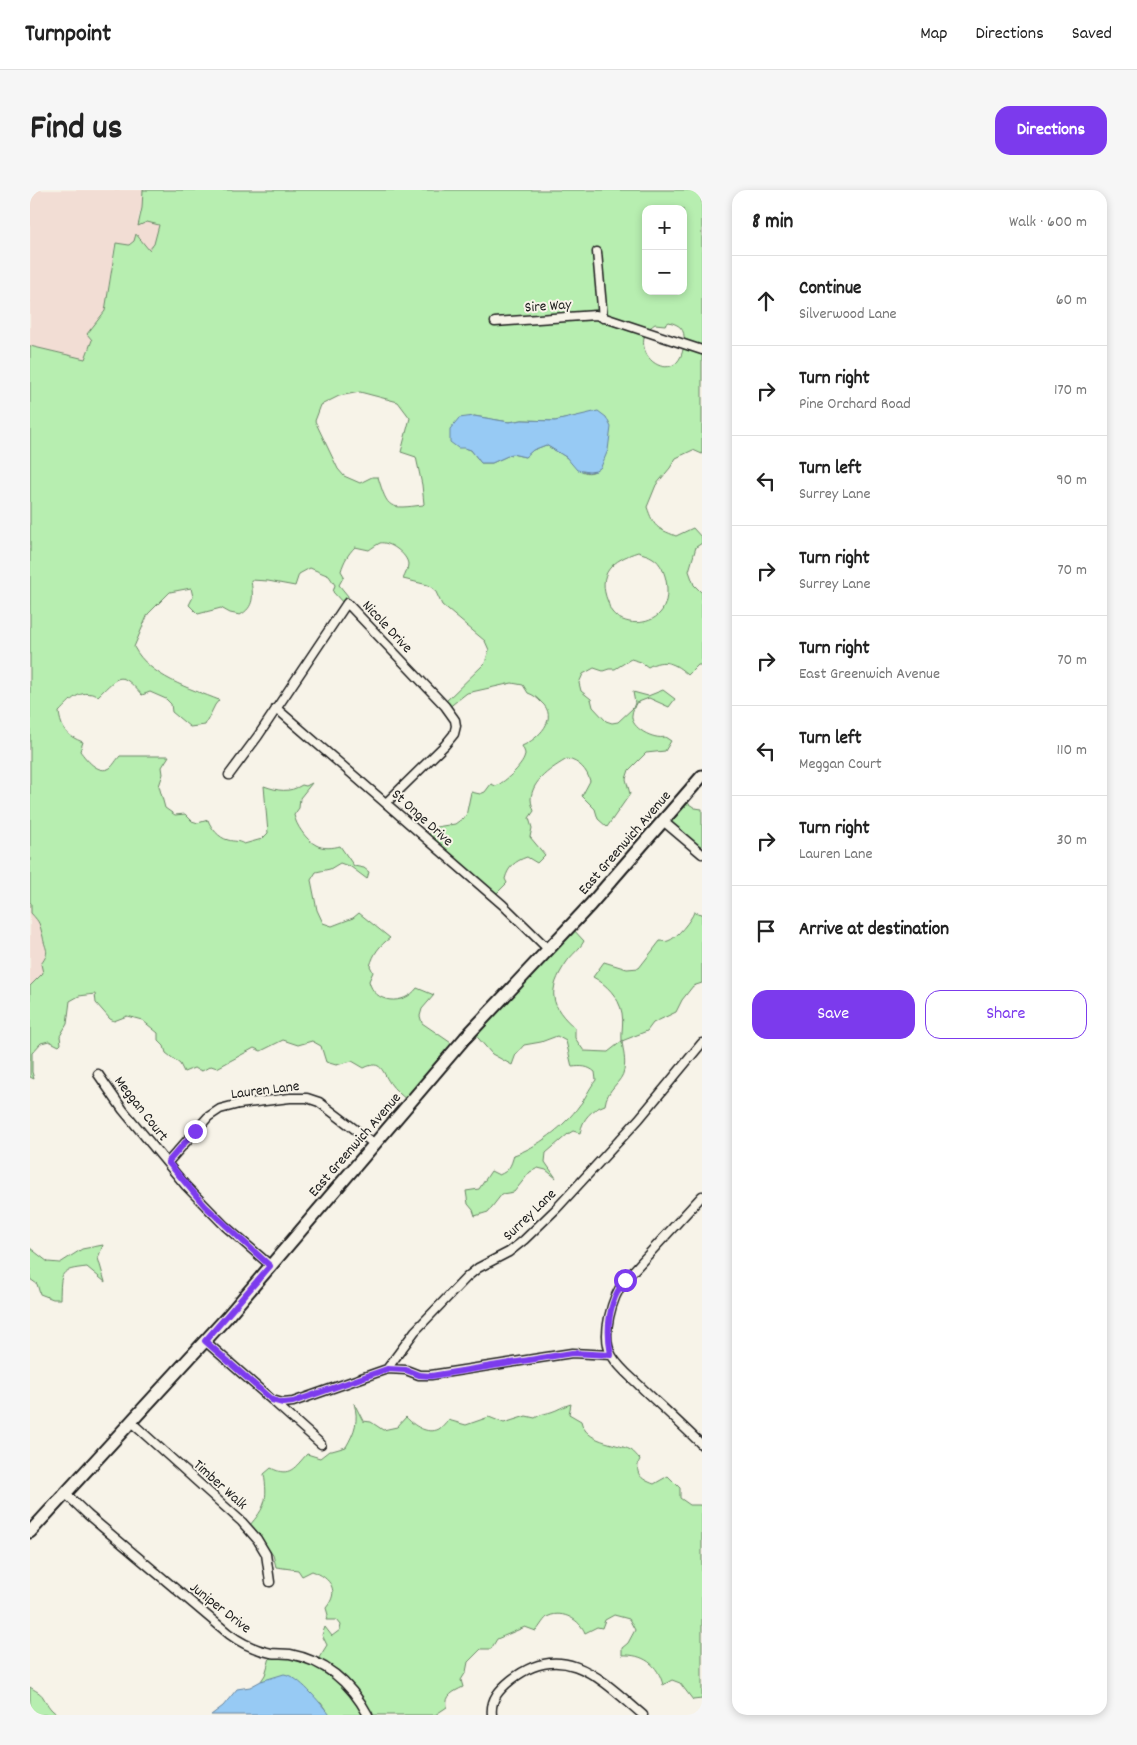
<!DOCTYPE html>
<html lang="en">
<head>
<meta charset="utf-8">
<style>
  body { margin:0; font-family:Dekko,sans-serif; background:#f6f6f6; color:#222 }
  .controls { position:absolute; right:15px; top:15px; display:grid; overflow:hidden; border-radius:10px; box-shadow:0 2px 8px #0003 }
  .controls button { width:45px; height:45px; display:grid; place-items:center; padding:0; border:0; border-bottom:1px solid #e0e0e0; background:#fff; color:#222; font:25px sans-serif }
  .stop { position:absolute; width:15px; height:15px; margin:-11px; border:4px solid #7c3aed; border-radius:50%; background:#fff }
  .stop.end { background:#7c3aed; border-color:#fff; box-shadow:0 1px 5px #0008 }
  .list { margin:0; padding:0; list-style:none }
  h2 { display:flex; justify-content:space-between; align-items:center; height:65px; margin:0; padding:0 20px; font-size:21px }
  h2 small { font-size:16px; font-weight:400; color:#767676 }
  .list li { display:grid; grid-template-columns:32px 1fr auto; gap:15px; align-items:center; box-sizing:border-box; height:90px; padding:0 20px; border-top:1px solid #e0e0e0 }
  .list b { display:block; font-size:19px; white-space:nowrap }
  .list p { margin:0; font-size:16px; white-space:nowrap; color:#767676 }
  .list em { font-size:16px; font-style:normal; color:#767676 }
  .actions { display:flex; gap:10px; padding:15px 20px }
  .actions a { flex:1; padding:11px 0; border:1px solid #7c3aed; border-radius:15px; text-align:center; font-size:18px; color:#7c3aed }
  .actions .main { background:#7c3aed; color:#fff }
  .icon { flex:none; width:28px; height:28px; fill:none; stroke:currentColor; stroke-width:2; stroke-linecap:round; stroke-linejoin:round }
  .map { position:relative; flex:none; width:672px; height:1525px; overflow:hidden; border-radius:15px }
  header { display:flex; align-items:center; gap:30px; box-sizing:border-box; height:70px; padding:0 25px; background:#fff; border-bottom:1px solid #e0e0e0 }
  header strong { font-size:24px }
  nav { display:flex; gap:28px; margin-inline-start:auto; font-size:18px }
  .intro { display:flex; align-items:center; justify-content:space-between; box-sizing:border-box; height:120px; padding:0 30px }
  h1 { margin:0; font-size:35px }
  .button { padding:12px 22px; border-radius:15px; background:#7c3aed; color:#fff; font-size:18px; font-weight:700 }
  main { display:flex; gap:30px; padding:0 30px }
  aside { flex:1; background:#fff; border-radius:15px; box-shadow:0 2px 8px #0003 }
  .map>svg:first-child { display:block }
  .built { fill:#f2ddd4 }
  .green { fill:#b7eeb0; stroke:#6a8566; fill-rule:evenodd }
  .water { fill:#97caf4; stroke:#66849e }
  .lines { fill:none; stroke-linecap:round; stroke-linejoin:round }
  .street-casing { stroke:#1c1c1c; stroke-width:11 }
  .secondary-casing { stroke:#1c1c1c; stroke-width:15 }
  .street { stroke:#f7f3e8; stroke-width:8 }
  .secondary { stroke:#f7f3e8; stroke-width:11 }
  .route { stroke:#7c3aed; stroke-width:6 }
  .labels { text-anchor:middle; stroke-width:4; stroke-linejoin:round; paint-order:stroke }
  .street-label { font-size:15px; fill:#1c1c1c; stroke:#f7f3e8 }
</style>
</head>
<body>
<header>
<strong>Turnpoint</strong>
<nav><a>Map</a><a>Directions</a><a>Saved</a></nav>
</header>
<div class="intro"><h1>Find us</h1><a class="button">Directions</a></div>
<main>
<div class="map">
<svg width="672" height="1525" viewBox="0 0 672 1525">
  <rect width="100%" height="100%" fill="#f7f3e8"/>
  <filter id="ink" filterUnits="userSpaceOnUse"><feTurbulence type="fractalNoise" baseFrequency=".02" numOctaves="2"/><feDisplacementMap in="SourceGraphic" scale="10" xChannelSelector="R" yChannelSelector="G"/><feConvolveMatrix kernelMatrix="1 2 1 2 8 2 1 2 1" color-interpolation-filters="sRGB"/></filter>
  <g filter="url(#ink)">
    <path class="built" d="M0,0H113L112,18L109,25L108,36L117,32L129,35L124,54L119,60L106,45L104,51L99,55L85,53L75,121L57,144L62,150L55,169L0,156Z
      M0,712L1,713V723L11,734L13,749L17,758L13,783L0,796Z"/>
    <path class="green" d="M113,0H672V264L663,260L646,268L640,278L626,295L617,317C624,337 626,338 646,346L663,338L672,348V353L666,357L659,381L664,395L672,403V475H668L658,485C645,473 634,468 618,477L611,472L601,469L585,479H579L573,481L564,478L553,484L549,493L551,501L561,509L563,517L576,531L582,533L588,532L603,518L605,513L603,502L618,506L633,500L645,509L639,517L619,508L606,513C605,516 602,521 602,525C600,538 624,550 635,547L641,551L635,561L616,563L599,580L596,589L600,604L577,637L568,629L565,619L552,606L560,591C557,580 549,571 537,569C522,578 502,590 501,609C501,613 503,618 504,621L499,628L502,638L500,647L515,665L507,673L497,667C485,671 478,677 475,689L477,693L464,706L396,647L406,637L425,634L436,626L441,602L450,604L455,602L461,594L466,596C475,592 495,574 495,564C495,562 493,558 492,556C508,549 530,528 511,512C507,508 504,505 498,503L493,495L482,493L437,503L418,518L414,513L455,473L459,460L455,451L412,415L405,400L398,395L373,389C375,385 378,379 378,374C377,364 359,351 350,353C346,355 342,358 339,360L325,357C318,364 314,371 311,381L314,386L309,395L318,406V413L314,414L303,402L305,395L299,386L280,378L269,384L265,396L238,391L221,390C223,405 225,417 210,425L200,423L191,418L168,424L159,415L163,407L161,398L140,402L118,424L104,457C120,487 159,498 189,510L185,515L175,535L160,537L142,522L141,514L136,509L120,502L112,505C90,480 90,485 68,506C49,498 41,510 29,522C31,539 37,546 53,552L50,561C56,569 68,585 80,578C83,576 87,569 90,566H139L132,577L133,584L129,596L135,618L145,625L155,624L162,631L168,633L178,630C181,638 189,648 198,650C205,652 207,650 214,654L232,649L238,643L234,596C248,601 259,603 272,595L276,596L282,593L270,608L269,618L264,625C266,635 276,650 286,655C293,659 303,658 310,656L324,676L334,678L339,682L337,689L321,677L310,673L300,679L286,682L281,690L287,720L293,733L302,736L323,728L329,723L360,748C349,756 344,763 340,776L343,782L339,791C344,814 374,816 387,798L404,805L392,819L390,826L392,833L427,857L377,910C371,905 364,899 360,893C352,882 352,869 334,878L322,871L306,875L296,872L291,856L282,851L268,855L253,850L231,861L224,858L187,878L181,876L172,881L164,878L154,882L150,874L136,863L134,856L128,850V843L112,830L97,826L84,831L80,829L66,813L65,804L49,806L40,811L37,834L30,846L31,854L29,856L19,851L11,853L2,863V882L4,889L0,887V796L13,783L11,774C21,761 15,760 13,747C9,733 11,734 1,723V713L0,712V156L55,169L62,150L57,144L75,121L86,53L99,55L104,51L106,44L119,60L124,54L129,35L117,32L108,36L112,18ZM616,19H653V101H616ZM639,132C650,135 655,139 654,151C652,198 602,172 616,142C618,139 622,136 625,134L635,135ZM330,202L368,212L380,228L371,262L386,267L392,295L394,314L393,315C359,319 358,320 348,287H342L330,293L314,286L308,279L285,231L291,215L309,206ZM568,222L571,277C556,290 547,278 537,268C531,263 522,259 516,255L503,260L495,267L482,264L462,273H451L441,260L435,258L444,226L479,232L492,230L525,231ZM608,362C613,364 619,365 623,368C638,377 642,410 630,423C619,436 593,436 582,422C580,420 579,415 578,412C566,383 583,370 608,362Z
      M653,610L665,618L672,619V664L636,633Z
      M664,722L672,724V793L663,796L652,810L646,822L623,833L617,841L592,851C593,860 596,871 594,880C592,893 577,898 575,915C561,920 553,928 550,943L543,941L538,944L516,963L515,972L526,988L516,980L508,978L500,982L484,1002L472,1004L458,1022L445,1026L443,1020L438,1014L436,1001L449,999L461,981L469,985C479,981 481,976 484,965C506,958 535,936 549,916C556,908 558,900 566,890L565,882C558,876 552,876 542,877L536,851L527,846L511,852L494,855L486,864L482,875L462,864L442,841L542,738L554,751C550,759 541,765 536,773C517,801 520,816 545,838V848L554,861L578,862L592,851C591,842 594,832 592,823C589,807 576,794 563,787L574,772L597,779L609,778L630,751C632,751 636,752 638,751C646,749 662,729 664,722Z
      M73,1055L68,1068L75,1092L57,1077C29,1080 31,1082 30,1109H23L10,1104L7,1094L0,1089V1058L18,1072L30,1073L52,1059Z
      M324,1213L333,1231L341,1232L353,1240L367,1237L376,1227C383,1235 397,1245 409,1239C412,1237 415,1233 418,1230L436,1235L459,1227L474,1233L496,1226L505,1228C511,1224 514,1224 521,1222C528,1220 533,1216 541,1214L539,1224L551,1231C556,1253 584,1252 601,1260C604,1262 607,1266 610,1269C604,1283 610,1289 624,1294L638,1286L650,1298V1308L660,1315H670L672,1317V1509L663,1510L650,1493L642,1490L633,1495C628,1474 613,1464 592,1465V1458L598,1453L605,1440L599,1429L584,1425L575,1430L572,1438L567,1437L555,1443C550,1430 533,1420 519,1426C514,1428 510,1437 506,1441L495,1437L467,1449L461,1459H451L438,1472L436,1482L431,1490L433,1497C423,1502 415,1505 417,1517L405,1525H299L291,1513L231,1491L235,1485L241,1464L287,1471L297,1455L292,1445L295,1437L302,1446L310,1440L311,1435L307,1430H296L298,1425L296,1418C310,1401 301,1388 282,1381L272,1386L268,1380L246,1377L243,1365L219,1336C236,1317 238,1309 234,1284L241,1278C260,1288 265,1277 277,1264L290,1268L299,1261H302L316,1257C325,1241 329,1231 324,1213Z
      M0,1497C4,1500 11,1503 13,1507C18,1515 21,1522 30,1525H0Z"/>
    <path class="water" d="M568,221L576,227L581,237L578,260L571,277L566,281L559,282L547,280L536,267L516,255L503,260L495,267L482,264L462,273H451L441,260L435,258H428L420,252V239L429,228L444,226L479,232L492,230L525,231Z
      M254,1484C269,1486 290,1513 300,1525H181L193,1516L207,1499L220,1497L231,1491Z"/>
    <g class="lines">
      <defs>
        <path id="street" d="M567,62L573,128
          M465,132L566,125L672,160
          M246,518L473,715L519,760
          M199,585L228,546L317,413L415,516L425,530L426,536L424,544L415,555L357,612
          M633,631L672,664
          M68,884L93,920L156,996L195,1036L240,1075
          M138,972L178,927L190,919L209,914L260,908H277L289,912L343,953
          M672,1006L595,1090C582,1107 570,1146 582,1166C589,1178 601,1187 611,1197C631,1216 652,1235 672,1255
          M175,1151L242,1210L253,1213L263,1212L357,1179L385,1141L437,1087L448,1078L479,1062L494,1050L526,1019L609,929L672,853
          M357,1179L376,1180L389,1185H401L542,1163L581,1165
          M244,1212L291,1254
          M101,1232L212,1332L227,1349L236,1364L240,1392
          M36,1304L58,1325L199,1444C211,1453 226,1460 241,1463C247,1464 253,1463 260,1464C296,1471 321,1493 338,1525
          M462,1525C460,1509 470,1499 481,1490C534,1448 573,1491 613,1525"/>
        <path id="secondary" d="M0,1342L197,1127L435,848L560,715L672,586"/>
      </defs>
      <use href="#street" class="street-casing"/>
      <use href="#secondary" class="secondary-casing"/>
      <use href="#street" class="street"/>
      <use href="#secondary" class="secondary"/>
    </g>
  </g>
  <g class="lines" filter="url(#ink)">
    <path class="route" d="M165,941L138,972L175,1016L240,1076L175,1151L242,1210L253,1213L263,1212L357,1179L376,1180L389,1185L401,1186L542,1163L581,1165C576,1138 578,1112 595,1090"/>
  </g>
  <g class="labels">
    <g class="street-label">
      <text transform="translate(518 115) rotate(-4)" y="5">Sire Way</text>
      <text transform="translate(358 436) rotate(47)" y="5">Nicole Drive</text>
      <text transform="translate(393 627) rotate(42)" y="5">St Onge Drive</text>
      <text transform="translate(594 652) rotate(-49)" y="5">East Greenwich Avenue</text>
      <text transform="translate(235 899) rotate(-7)" y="5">Lauren Lane</text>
      <text transform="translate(112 918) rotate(52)" y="5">Meggan Court</text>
      <text transform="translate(324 954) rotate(-49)" y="5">East Greenwich Avenue</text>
      <text transform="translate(499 1024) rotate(-44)" y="5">Surrey Lane</text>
      <text transform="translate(191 1294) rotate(42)" y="5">Timber Walk</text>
      <text transform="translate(191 1417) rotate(38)" y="5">Juniper Drive</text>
    </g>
  </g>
</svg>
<div class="controls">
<button>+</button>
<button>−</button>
</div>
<div class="stop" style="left:595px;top:1090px"></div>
<div class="stop end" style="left:165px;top:941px"></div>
</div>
<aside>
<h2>8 min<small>Walk · 600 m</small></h2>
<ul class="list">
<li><svg class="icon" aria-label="ahead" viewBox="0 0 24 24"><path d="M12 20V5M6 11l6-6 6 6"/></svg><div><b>Continue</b><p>Silverwood Lane</p></div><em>60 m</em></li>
<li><svg class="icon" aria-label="right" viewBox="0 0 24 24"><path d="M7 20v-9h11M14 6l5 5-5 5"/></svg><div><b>Turn right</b><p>Pine Orchard Road</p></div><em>170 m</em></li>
<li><svg class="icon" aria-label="left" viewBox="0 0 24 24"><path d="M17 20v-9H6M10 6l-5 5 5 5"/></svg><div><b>Turn left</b><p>Surrey Lane</p></div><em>90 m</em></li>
<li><svg class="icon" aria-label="right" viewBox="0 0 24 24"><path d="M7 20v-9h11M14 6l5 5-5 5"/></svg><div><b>Turn right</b><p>Surrey Lane</p></div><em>70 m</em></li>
<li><svg class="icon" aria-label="right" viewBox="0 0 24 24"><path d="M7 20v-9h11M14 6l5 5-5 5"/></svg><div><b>Turn right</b><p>East Greenwich Avenue</p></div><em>70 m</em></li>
<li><svg class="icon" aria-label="left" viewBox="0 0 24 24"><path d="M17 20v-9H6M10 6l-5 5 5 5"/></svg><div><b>Turn left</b><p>Meggan Court</p></div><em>110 m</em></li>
<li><svg class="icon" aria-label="right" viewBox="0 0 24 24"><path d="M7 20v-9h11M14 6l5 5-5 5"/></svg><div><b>Turn right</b><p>Lauren Lane</p></div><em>30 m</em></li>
<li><svg class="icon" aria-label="arrive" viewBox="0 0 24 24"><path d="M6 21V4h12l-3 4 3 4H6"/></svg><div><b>Arrive at destination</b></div></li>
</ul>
<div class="actions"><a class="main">Save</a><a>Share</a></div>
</aside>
</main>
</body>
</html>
